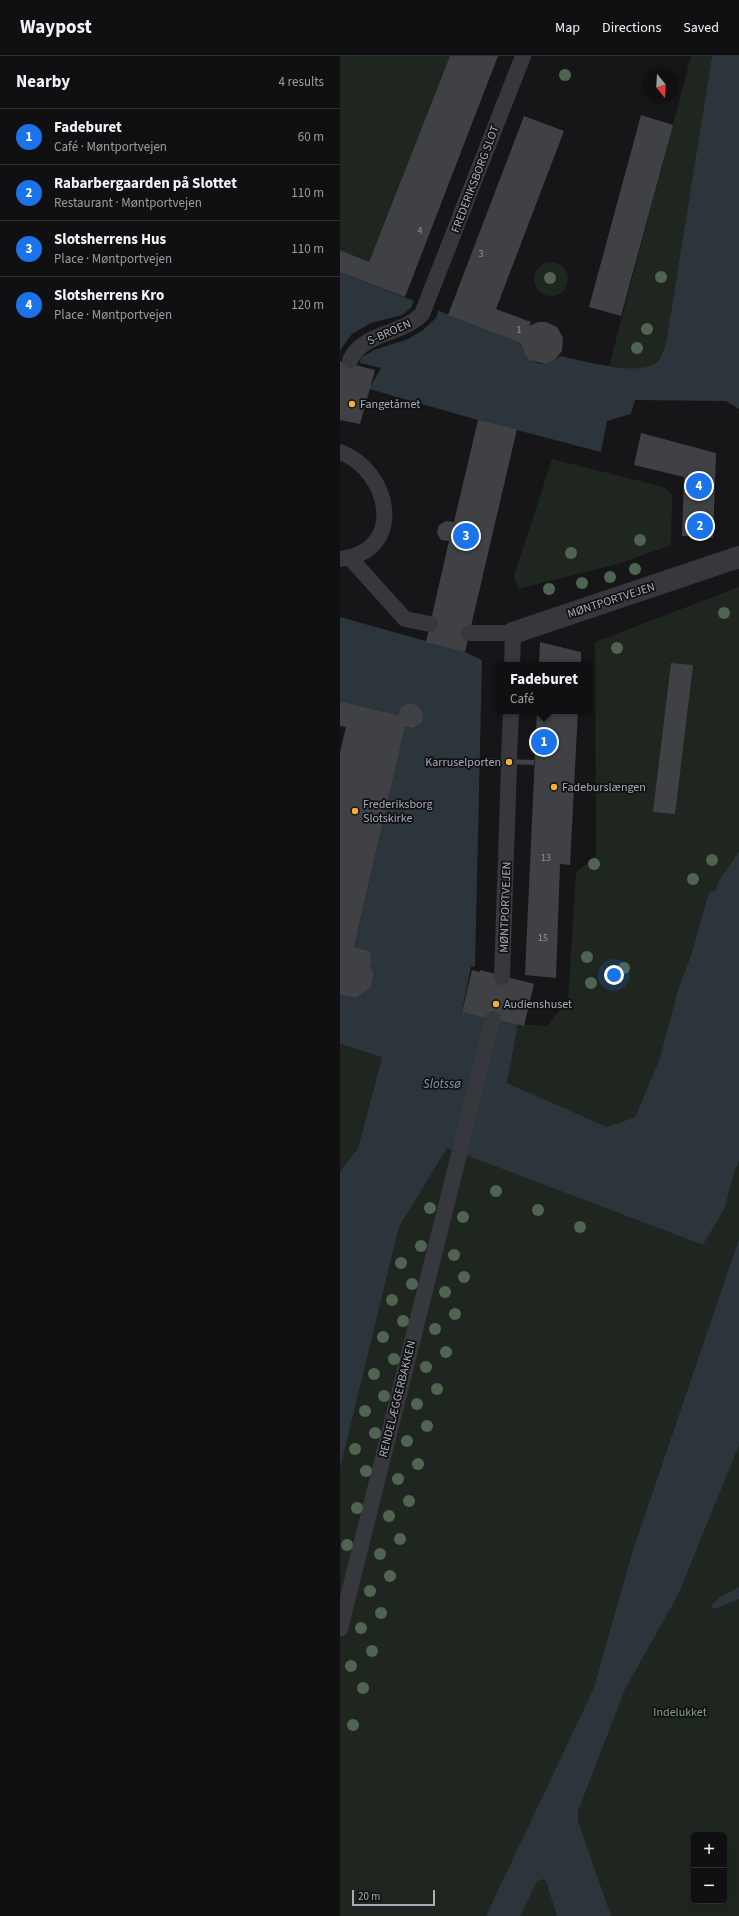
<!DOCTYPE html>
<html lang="en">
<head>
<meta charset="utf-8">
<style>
  body { margin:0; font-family:"Source Sans 3",sans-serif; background:#19191b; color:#f1f3f6 }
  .controls { position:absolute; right:12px; bottom:12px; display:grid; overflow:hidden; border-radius:6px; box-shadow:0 4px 16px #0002 }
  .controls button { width:36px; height:36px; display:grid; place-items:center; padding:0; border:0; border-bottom:1px solid #303032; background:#101012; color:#f1f3f6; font:20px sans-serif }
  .compass { position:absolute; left:303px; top:12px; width:36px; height:36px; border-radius:50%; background:#101012; box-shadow:0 4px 16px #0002; rotate:162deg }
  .scale { position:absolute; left:12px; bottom:10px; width:83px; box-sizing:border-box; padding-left:4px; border:2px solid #a8adb8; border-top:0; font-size:11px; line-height:14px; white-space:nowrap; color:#a8adb8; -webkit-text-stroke:3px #111113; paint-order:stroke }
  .you { position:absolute; left:274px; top:919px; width:14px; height:14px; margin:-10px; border:3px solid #fff; border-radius:50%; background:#1a73e8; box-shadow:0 0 0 6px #1a73e833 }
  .badge { display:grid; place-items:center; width:26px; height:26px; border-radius:50%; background:#1a73e8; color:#fff; font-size:13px; font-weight:700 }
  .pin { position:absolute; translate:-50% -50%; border:2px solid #fff; box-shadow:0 1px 4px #0006 }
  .popup { position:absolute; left:156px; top:606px; width:96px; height:52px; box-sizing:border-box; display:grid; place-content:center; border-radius:6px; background:#101012; filter:drop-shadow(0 1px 3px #0005); font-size:13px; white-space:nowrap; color:#9c9d9f }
  .popup b { font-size:15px; color:#f1f3f6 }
  .popup::after { content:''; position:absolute; left:50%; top:100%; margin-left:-8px; border:8px solid transparent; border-top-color:#101012 }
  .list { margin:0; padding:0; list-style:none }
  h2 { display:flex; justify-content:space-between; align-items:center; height:52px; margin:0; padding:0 16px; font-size:17px }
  h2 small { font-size:13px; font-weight:400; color:#9c9d9f }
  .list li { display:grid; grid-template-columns:26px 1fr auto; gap:12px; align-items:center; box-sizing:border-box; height:56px; padding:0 16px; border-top:1px solid #303032 }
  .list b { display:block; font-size:15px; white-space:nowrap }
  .list p { margin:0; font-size:13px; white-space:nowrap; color:#9c9d9f }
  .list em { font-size:13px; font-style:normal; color:#9c9d9f }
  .map { position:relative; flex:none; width:399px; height:1860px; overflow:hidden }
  header { display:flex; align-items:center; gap:24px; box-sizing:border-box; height:56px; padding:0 20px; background:#101012; border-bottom:1px solid #303032 }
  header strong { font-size:19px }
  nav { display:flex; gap:22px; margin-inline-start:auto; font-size:14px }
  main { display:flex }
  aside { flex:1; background:#101012 }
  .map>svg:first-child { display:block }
  .green { fill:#1e261f; fill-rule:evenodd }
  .water { fill:#2c353c }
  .pier { fill:#161618 }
  .building { fill:#404145 }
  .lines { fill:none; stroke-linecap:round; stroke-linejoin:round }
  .lane { stroke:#37383d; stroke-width:16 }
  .street { stroke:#37383d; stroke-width:22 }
  .tree { fill:#506452 }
  .poi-dot { fill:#f2b134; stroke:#111113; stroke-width:1.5 }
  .labels { text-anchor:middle; stroke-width:3.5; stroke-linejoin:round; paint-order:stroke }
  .number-label { font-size:10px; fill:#8e929b }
  .street-label { font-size:12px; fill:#a8adb8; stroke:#111113 }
  .poi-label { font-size:12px; fill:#a8adb8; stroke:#111113; text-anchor:start }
  .park-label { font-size:12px; fill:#7fa381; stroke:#111113 }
  .water-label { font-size:13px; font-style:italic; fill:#7f9bb3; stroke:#111113 }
</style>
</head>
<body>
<header>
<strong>Waypost</strong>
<nav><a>Map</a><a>Directions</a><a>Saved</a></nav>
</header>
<main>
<aside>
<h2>Nearby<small>4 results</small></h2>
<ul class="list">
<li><span class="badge">1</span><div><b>Fadeburet</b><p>Café · Møntportvejen</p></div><em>60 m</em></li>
<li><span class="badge">2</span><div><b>Rabarbergaarden på Slottet</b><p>Restaurant · Møntportvejen</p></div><em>110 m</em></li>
<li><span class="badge">3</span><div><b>Slotsherrens Hus</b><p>Place · Møntportvejen</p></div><em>110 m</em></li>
<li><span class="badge">4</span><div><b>Slotsherrens Kro</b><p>Place · Møntportvejen</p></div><em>120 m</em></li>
</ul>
</aside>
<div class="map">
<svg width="399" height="1860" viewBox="0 0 399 1860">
  <rect width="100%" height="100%" fill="#161618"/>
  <path class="green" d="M0,0H110L29,206L0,194Z
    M351,0H372L327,281C325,288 324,299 319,304C307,317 283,312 269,310Z
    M194 223a17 17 0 1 1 34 0a17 17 0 1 1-34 0Z
    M212,403L324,431L332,439L331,489L281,507L178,533L174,520Z
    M399,531V795C392,808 379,820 375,835L369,837L320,1002L295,1061L267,1071L166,1027L178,968L207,970L228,944L236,816L256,800L255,586Z
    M0,988L42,1000L18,1092L0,1116Z
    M107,1091L363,1189L385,1152L394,1117L399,1105V1860H0V1413L59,1171ZM354,1779H384V1845H354Z"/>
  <path class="water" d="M372,0H399V353L386,345L295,344L291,358L267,365L261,396L138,364L29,333L41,312L17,306L0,299V216L181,287C185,307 205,315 220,300C241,304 304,323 319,304C324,298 325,288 327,281Z
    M0,561L125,596L142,604L135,910L131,911L122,955L161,966L162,965L178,968L167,1027L267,1071L295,1061L320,1002L338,934L351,899L369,836L375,835C379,820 392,808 399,795V1105L394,1117L385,1152L363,1189L107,1092L59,1171L0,1413V1116L18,1092L42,1001L0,988V939L16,942L31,932L34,917L30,911L32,905L30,901L31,895L14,891L65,671L73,672L82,667L84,658L78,649L68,647L60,652L58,659L0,645Z
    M399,1183V1389L338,1539L285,1633L238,1755V1765L271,1860H217L206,1825L203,1823L197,1825L180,1860H146L254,1632L292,1497Z
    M399,1531V1543L377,1552H372L371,1550L380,1541Z"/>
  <path class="pier" d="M74,243L99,253L96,262L83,274L68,283L34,294L22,301L19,307L0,301L1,293L12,278L31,267L62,259L71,252Z"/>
  <path class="building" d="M110,0H158L65,241L0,216V194L29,206Z
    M301,59L333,69L281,260L249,251Z
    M184,60L224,75L156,253L191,266L189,270L198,266H206L217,271L223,282L222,295L214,305L205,308L190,304L185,299L181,287L108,259Z
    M0,305L35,314L20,368L0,364Z
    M138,364L177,373L125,596L86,586L109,485L101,484L97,477L99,469L106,465L114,466Z
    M301,377L376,397L373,482L342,480L344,421L294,409Z
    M200,586L241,596V609H199Z
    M331,607L353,609L335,758L313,756Z
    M0,645L58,659L60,652L68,647L78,649L84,658L82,667L73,672L65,671L14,891L31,895L30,901L32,904L30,911L34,917L31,932L16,942L0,939V696L6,671L0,670Z
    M197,655H238L230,809L220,808L216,922L185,919Z
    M145,702L194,704V709L145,707Z
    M132,914L140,916V914L194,928L184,970L162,965L161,966L122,956Z"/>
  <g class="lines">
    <path class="lane" d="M10,304C24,275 61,280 82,258L183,0
      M0,396C51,415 67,496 0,503
      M10,502L65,563L90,568
      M129,577H173L172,609
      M169,703L171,655
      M162,921L169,708
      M0,1573L153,963"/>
    <path class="street" d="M173,577L399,501"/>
  </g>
  <g class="tree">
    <circle cx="225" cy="19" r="6"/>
    <circle cx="321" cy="221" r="6"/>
    <circle cx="210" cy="222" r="6"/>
    <circle cx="307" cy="273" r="6"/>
    <circle cx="297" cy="292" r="6"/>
    <circle cx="300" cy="484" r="6"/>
    <circle cx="231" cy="497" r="6"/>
    <circle cx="295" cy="513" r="6"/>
    <circle cx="270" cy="521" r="6"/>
    <circle cx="242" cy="527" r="6"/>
    <circle cx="209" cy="533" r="6"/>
    <circle cx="384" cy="557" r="6"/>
    <circle cx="277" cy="592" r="6"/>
    <circle cx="372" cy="804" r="6"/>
    <circle cx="254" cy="808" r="6"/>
    <circle cx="353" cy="823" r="6"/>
    <circle cx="247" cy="901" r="6"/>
    <circle cx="284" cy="912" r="6"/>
    <circle cx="251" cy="927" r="6"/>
    <circle cx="156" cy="1135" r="6"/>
    <circle cx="90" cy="1152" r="6"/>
    <circle cx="198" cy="1154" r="6"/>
    <circle cx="123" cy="1161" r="6"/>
    <circle cx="240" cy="1171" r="6"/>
    <circle cx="81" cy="1190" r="6"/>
    <circle cx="114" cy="1199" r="6"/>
    <circle cx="61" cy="1207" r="6"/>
    <circle cx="124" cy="1221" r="6"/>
    <circle cx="72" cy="1228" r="6"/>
    <circle cx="105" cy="1236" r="6"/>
    <circle cx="52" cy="1244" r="6"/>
    <circle cx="115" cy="1258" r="6"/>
    <circle cx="63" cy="1265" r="6"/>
    <circle cx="95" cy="1273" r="6"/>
    <circle cx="43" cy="1281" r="6"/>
    <circle cx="106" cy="1296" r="6"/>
    <circle cx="54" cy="1303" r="6"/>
    <circle cx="86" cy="1311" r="6"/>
    <circle cx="34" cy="1318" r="6"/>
    <circle cx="97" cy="1333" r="6"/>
    <circle cx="44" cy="1340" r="6"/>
    <circle cx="77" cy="1348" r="6"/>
    <circle cx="25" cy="1355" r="6"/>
    <circle cx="87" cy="1370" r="6"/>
    <circle cx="35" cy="1377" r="6"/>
    <circle cx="67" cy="1385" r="6"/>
    <circle cx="15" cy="1393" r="6"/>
    <circle cx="78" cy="1408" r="6"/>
    <circle cx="26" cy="1415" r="6"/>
    <circle cx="58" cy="1423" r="6"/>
    <circle cx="69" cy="1445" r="6"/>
    <circle cx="17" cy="1452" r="6"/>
    <circle cx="49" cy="1460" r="6"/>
    <circle cx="60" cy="1483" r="6"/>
    <circle cx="7" cy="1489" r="6"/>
    <circle cx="40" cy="1498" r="6"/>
    <circle cx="50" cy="1520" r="6"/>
    <circle cx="30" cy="1535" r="6"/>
    <circle cx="41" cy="1557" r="6"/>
    <circle cx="21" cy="1572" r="6"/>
    <circle cx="32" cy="1595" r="6"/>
    <circle cx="11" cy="1610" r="6"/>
    <circle cx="23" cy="1632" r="6"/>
    <circle cx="13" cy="1669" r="6"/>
  </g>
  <g class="poi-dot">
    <circle cx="12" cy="348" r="4"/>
    <circle cx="169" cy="706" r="4"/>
    <circle cx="214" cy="731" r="4"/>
    <circle cx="15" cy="755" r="4"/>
    <circle cx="156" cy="948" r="4"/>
  </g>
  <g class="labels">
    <g class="number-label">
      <text x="80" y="178">4</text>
      <text x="141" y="201">3</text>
      <text x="179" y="277">1</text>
      <text x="206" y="805">13</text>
      <text x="203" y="885">15</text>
    </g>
    <g class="street-label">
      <text transform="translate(135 123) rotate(-69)" y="4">FREDERIKSBORG SLOT</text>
      <text transform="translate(49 276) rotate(-24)" y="4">S-BROEN</text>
      <text transform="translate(271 544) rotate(-18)" y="4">MØNTPORTVEJEN</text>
      <text transform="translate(165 851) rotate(-88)" y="4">MØNTPORTVEJEN</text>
      <text transform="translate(57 1343) rotate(-76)" y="4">RENDELÆGGERBAKKEN</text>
    </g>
    <g class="poi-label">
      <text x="20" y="352">Fangetårnet</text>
      <text x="161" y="710" text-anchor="end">Karruselporten</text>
      <text x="222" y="735">Fadeburslængen</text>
      <text x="23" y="752">Frederiksborg<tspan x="23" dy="14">Slotskirke</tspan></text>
      <text x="164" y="952">Audienshuset</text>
    </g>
    <g class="park-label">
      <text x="340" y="1660">Indelukket</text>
    </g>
    <g class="water-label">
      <text x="102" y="1032">Slotssø</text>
    </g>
  </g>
</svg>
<div class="controls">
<button>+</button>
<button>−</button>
</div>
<svg class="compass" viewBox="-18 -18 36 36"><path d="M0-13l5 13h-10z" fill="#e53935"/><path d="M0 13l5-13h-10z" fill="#9c9d9f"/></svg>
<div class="scale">20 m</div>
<div class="you"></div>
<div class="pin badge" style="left:204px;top:686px">1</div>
<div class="popup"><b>Fadeburet</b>Café</div>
<div class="pin badge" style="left:360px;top:470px">2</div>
<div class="pin badge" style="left:126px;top:480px">3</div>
<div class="pin badge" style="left:359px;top:430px">4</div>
</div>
</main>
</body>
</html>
